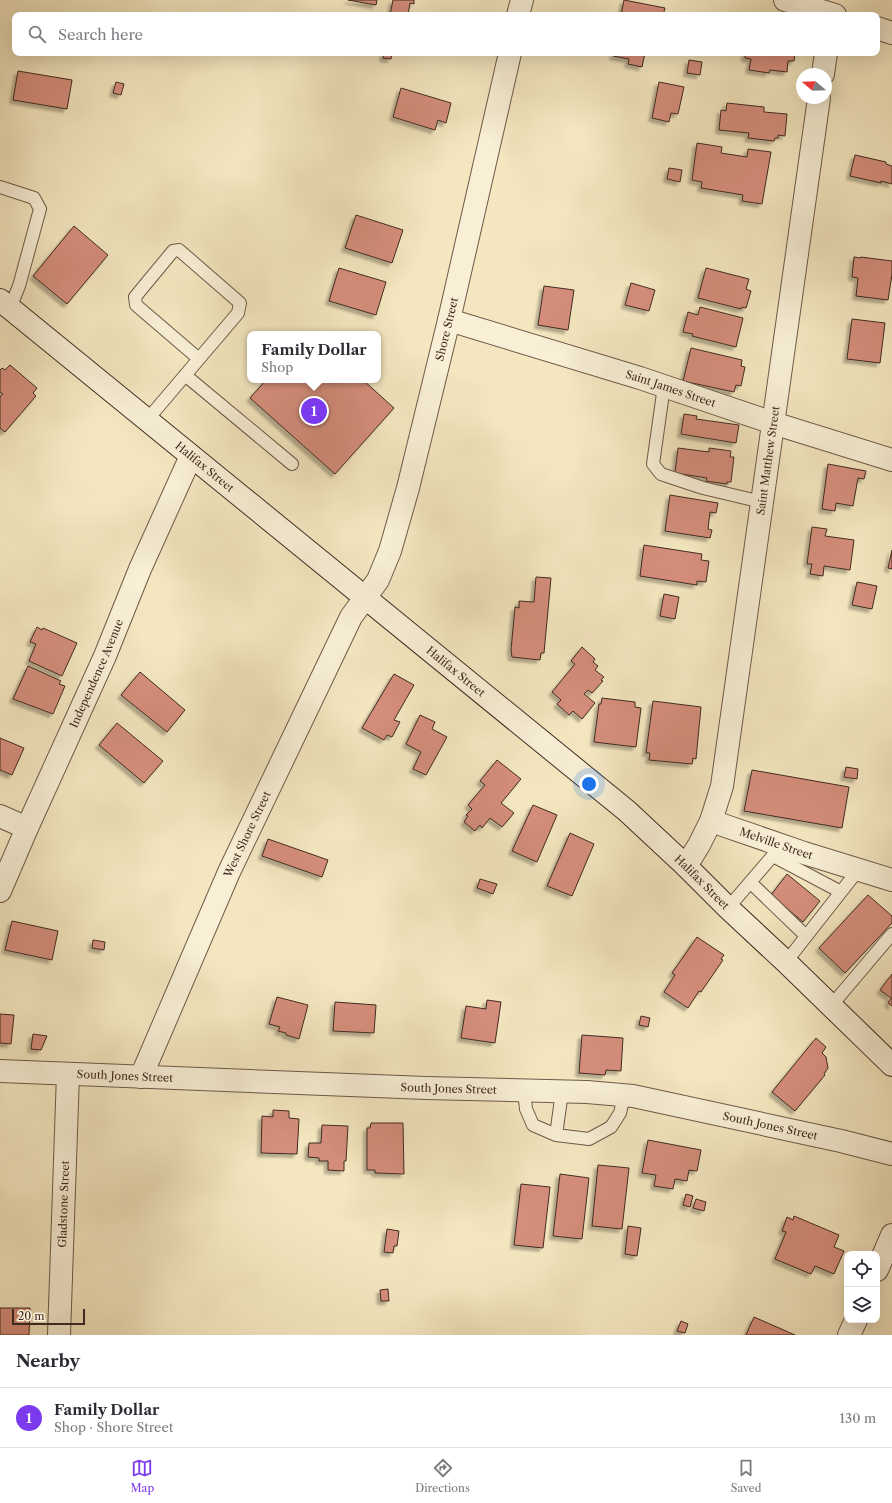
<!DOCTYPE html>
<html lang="en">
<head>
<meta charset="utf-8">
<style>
  body { margin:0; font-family:"Libre Caslon Text",serif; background:#f7f7f7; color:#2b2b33 }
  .controls { position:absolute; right:12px; bottom:12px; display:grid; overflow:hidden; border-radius:8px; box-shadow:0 4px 16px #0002 }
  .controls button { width:36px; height:36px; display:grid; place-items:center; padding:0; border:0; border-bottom:1px solid #e1e1e2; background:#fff; color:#2b2b33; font:20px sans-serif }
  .compass { position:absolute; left:796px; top:68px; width:36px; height:36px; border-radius:50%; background:#fff; box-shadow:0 4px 16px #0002; rotate:289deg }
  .scale { position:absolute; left:12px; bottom:10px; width:73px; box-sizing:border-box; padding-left:4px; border:2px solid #412a21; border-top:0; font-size:11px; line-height:14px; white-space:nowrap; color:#412a21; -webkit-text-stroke:3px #f8efd6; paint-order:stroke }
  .you { position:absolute; left:589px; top:784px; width:14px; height:14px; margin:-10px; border:3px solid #fff; border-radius:50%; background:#1a73e8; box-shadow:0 0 0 6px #1a73e833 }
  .badge { display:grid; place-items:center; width:26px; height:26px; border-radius:50%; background:#7c3aed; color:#fff; font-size:13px; font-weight:700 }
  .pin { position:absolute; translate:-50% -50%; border:2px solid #fff; box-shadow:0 1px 4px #0006 }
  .popup { position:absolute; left:247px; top:331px; width:134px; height:52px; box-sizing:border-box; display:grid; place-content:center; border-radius:8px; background:#fff; filter:drop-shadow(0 1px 3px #0005); font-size:13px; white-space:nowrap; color:#7c7c81 }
  .popup b { font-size:15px; color:#2b2b33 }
  .popup::after { content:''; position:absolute; left:50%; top:100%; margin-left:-8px; border:8px solid transparent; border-top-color:#fff }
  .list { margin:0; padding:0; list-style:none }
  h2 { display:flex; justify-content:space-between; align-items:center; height:52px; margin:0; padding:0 16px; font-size:17px }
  h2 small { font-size:13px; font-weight:400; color:#7c7c81 }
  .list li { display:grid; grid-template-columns:26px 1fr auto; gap:12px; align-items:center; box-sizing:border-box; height:60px; padding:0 16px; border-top:1px solid #e1e1e2 }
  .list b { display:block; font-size:15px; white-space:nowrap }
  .list p { margin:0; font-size:13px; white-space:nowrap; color:#7c7c81 }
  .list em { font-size:13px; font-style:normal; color:#7c7c81 }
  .icon { flex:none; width:22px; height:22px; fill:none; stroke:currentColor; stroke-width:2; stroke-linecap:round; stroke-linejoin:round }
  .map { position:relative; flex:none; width:892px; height:1335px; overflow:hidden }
  .search { position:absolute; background:#fff; box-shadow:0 4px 16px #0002; left:12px; right:12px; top:12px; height:44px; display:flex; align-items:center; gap:10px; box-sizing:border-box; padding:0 14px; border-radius:8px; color:#7c7c81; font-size:15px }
  .sheet { height:112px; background:#fff }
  nav { display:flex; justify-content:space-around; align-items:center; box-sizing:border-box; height:56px; border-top:1px solid #e1e1e2; background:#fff; font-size:11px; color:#7c7c81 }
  nav a { display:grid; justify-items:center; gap:2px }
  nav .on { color:#7c3aed }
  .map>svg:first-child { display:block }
  .building { fill:#d58e7b; stroke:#412a21; filter:url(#shadow) }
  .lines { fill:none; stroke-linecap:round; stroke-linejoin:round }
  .service-casing { stroke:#6e5949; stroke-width:14 }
  .minor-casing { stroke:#6e5949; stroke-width:24 }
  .tertiary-casing { stroke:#6e5949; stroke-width:24 }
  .secondary-casing { stroke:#412a21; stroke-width:24 }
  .service { stroke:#f8efd6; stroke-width:12 }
  .minor { stroke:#f8efd6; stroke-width:22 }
  .tertiary { stroke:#f8efd6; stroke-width:22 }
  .secondary { stroke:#f8efd6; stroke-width:22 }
  .labels { text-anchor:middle; stroke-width:3; stroke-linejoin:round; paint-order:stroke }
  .street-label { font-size:11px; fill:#412a21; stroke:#f8efd6 }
</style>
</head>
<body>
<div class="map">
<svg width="892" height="1335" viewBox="0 0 892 1335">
  <defs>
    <filter id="shadow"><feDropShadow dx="-3.5" dy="3.5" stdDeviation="1" flood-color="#0004"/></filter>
  </defs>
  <rect width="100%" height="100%" fill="#f4e7c0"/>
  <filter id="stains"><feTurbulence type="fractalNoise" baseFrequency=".005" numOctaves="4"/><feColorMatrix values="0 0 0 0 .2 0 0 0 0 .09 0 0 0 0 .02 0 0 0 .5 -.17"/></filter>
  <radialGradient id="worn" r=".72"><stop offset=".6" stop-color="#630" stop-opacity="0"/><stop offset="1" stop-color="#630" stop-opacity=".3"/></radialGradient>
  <path class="building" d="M348,0H377L376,5Z
    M393,0H414V4L410,3L408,15H390Z
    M624,0L665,8L663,15H621Z
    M384,53H392L391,59L383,58Z
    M614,53H645L642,67L628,64L629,59L613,56Z
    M745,53H795L794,61H788L787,72L770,70L769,73L749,70L751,59L745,58Z
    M689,60L702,62L700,75L687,73Z
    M18,71L72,80L67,109L13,100Z
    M116,82L124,84L121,95L113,93Z
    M659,82L684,87L678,114L671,113L669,122L652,118Z
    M401,88L451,103L446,123L438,120L435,130L393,117Z
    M727,103L764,107V112L787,114L785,136L778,135V138H775L774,141L748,138L749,133L719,130L721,110L726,111Z
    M697,143L722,147L721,153L747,157L748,149L771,152L762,204L742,201L743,195L701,188L702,182L692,180Z
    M855,155L886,162V164L892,166V184L881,181V183L850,176Z
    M669,168L682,170L680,182L667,179Z
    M356,215L403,230L392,263L345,248Z
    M74,226L108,255L67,304L33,276Z
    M854,257L861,258V257L892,261V274L888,300L856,296L858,278L852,277Z
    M339,268L386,282L376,315L329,301Z
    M706,268L749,279L746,289L751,291L746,308L742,307L741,309L698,298Z
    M631,283L655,290L649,311L625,305Z
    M544,286L574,290L568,330L538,325Z
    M700,307L743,318L736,347L692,336L693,334L683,332L688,312L698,315Z
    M852,319L885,323L880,363L847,359Z
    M691,348L742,360L741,366L745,367L741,386L736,385L734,392L683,381Z
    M10,365L37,388L33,393L36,396L5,432L0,428V397L3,394L0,392V370L2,368L5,370Z
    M266,380H363L394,408L335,474L250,398Z
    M684,414L697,416L696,419L739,425L736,443L681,434Z
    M678,448L709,452V448L731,451L730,457H734L731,482H727V484L706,481L707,478L675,473Z
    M828,464L866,471L864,479L858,478L853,506L836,503L835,511L822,509Z
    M670,495L718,503L716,513L710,512L708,529L712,530L710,538L665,531Z
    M812,527L827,529L825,536L854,540L850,570L824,566L823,576L810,574L812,564H807Z
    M644,545L702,554L701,560L709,561L706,582L697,581V585L640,576Z
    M892,550V569L888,568Z
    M536,577L551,578L544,653H541L540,660L512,657L511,650L515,607L519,608V601L534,602Z
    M857,582L877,586L872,609L852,605Z
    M664,594L679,597L675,619L660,616Z
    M37,627L42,630L43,628L77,643L62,676L29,661L36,644L30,642Z
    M582,647L595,659L593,662L598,666L595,670L604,677L601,680L603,681L592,693L588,690L584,694L595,703L582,719L573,711L569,715L557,704L561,700L552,692L575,664L571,661Z
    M28,666L61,681L59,684L65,686L53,714L13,699Z
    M140,672L185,710L167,732L121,695Z
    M394,674L414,685L394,720L400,722L392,737L387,735L384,740L362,728Z
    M602,698L635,702V707L641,708L636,747L594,742L599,704H601Z
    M653,701L701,707L696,759L693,758L692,764L649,760L650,753H646Z
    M420,715L435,722L432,729L447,737L426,775L413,769L421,752L406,744Z
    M117,723L163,761L144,783L99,745Z
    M0,738L24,748L12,775L0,770Z
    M497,760L521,779L501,803L514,813L502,827L490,818L482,828L480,825L475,831L464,822L468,816L466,815L472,809L468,805L485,785L480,781Z
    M846,767L858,769L857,779L844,777Z
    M752,770L849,787L842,828L744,811Z
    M533,805L557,815L537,862L512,851Z
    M570,833L594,844L572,896L547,886Z
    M268,839L328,860L322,877L262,856Z
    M787,874L820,901L803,922L771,895Z
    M480,879L497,884L493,894L477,888Z
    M868,895L892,916V923L845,973L819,948Z
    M12,921L58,931L52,960L5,950Z
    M697,937L724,955L721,959L723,960L701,992L699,991L688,1008L664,992L675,975L672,973Z
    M93,940L105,942L104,950L92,948Z
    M892,974V1006L888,1003L891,998L880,990Z
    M277,997L308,1005L299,1039L286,1035V1033L278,1031L280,1027L269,1024Z
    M487,1000L501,1002L495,1043L461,1038L466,1006L486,1009Z
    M335,1002L376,1005L374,1033L333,1031Z
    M0,1014L14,1015L11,1044L0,1043Z
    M641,1016L650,1018L648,1027L639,1025Z
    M33,1034L47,1036L41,1050L31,1049Z
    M582,1035L623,1038L621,1071L606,1070L605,1075L579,1073Z
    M816,1038L826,1047L822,1053L826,1057L828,1068L824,1074L825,1075L795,1111L772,1092Z
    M273,1110L289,1111V1118L299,1119L297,1154L261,1153L262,1116L273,1117Z
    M371,1123H403L404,1174L375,1173V1170H367V1128H370Z
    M322,1125L348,1126L346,1161H344V1171L328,1170V1161H319V1158L308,1157L309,1143H321Z
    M648,1140L701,1150L697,1171L689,1170L687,1181L675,1179L673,1189L654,1186L656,1175L642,1173Z
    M598,1165L629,1168L622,1229L592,1226Z
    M560,1174L589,1178L582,1239L553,1236Z
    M521,1184L550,1187L543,1248L514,1245Z
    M686,1194L693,1196L690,1207L683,1205Z
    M696,1199L706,1202L704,1211L693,1208Z
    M794,1216L839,1235L834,1247L844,1251L834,1274L815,1266L811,1274L775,1259L786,1232L782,1231L787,1217L793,1220Z
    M628,1226L641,1228L637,1256L625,1254Z
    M387,1229L399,1231L397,1246H394L393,1253L384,1252Z
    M388,1289L389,1301H381L380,1290Z
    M0,1308H30L29,1335H0Z
    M754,1317L795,1335H746Z
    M681,1321L688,1324L685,1333L677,1331Z"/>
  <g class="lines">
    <defs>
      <path id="service" d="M0,187L34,198L40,209L19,286L10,308
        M185,375L292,464
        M664,386L653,464L661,474L703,488L762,502
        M147,420L238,313L240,303L179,250L173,251L135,297L136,305L199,359
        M773,856L841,892
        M750,882L806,936
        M728,908L782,845
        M786,962L859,869
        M831,1006L892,934
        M524,1091L526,1109L533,1125L556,1135L589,1139L611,1127L620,1113L624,1096
        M556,1135L562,1092"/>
      <g id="minor">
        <path d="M785,0L835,15"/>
        <path d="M518,15L522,0"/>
        <path d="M877,28L892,33"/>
        <path d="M823,74L826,53"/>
        <path id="s1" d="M449,320L640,378L773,423L892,460"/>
        <path d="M0,816L27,828"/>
        <path id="s2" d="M711,821L804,853L892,880"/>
        <path id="s3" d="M686,866L699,845L711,821L722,786L819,98"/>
        <path id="s4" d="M0,891L27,828L105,656L140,569L191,456"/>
        <path id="s5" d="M0,1071L426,1088L587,1092L633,1096L841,1141L892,1154"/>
        <path id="s6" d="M141,1077L229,872L351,617L378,580L390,551L408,488L449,320L510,53"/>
        <path id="s7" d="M59,1335L68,1074"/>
      </g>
      <path id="tertiary" d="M877,1270L892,1235
        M849,1335L856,1320"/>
      <g id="secondary">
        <path id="s8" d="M0,300L627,811L686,866L728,908L786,962L892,1065"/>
      </g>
    </defs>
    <use href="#service" class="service-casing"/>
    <use href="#minor" class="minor-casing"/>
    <use href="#tertiary" class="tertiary-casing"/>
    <use href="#secondary" class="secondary-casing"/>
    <use href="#service" class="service"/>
    <use href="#minor" class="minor"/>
    <use href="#tertiary" class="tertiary"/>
    <use href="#secondary" class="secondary"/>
  </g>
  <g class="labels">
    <g class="street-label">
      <text dy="4" stroke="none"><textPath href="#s6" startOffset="812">Shore Street</textPath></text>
      <text dy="4" stroke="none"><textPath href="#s1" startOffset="232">Saint James Street</textPath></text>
      <text dy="4" stroke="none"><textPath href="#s3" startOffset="417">Saint Matthew Street</textPath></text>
      <text dy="4" stroke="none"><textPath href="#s8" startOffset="264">Halifax Street</textPath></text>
      <text dy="4" stroke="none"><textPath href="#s8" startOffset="588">Halifax Street</textPath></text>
      <text dy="4" stroke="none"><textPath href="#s4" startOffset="238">Independence Avenue</textPath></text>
      <text dy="4" stroke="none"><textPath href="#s6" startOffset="265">West Shore Street</textPath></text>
      <text dy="4" stroke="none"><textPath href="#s2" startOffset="69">Melville Street</textPath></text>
      <text dy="4" stroke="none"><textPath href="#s8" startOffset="912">Halifax Street</textPath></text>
      <text dy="4" stroke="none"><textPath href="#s5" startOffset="125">South Jones Street</textPath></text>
      <text dy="4" stroke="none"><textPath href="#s5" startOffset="449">South Jones Street</textPath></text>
      <text dy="4" stroke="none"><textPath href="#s5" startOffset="774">South Jones Street</textPath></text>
      <text dy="4" stroke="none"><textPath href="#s7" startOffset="131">Gladstone Street</textPath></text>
    </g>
  </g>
  <rect width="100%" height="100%" filter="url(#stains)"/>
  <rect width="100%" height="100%" fill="url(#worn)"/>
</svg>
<div class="controls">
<button><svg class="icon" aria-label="locate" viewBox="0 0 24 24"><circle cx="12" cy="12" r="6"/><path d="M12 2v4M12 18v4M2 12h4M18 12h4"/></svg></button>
<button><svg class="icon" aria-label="layers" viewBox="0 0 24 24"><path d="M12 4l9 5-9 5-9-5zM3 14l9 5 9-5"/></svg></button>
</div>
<svg class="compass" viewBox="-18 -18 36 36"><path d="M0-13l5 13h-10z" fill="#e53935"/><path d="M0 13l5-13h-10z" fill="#7c7c81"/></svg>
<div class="scale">20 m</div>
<div class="you"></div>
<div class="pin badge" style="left:314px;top:411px">1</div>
<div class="popup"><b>Family Dollar</b>Shop</div>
<div class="search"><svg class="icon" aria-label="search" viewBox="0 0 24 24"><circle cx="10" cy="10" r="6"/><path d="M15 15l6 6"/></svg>Search here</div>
</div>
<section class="sheet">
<h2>Nearby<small></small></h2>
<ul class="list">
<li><span class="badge">1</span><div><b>Family Dollar</b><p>Shop · Shore Street</p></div><em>130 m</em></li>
</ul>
</section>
<nav>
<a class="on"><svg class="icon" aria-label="map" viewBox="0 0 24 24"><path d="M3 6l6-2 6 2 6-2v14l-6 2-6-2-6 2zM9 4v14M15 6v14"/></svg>Map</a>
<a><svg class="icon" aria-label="directions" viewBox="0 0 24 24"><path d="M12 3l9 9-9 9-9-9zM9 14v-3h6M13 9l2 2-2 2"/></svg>Directions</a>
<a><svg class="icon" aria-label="saved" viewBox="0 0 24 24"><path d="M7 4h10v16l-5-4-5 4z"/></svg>Saved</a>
</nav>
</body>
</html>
